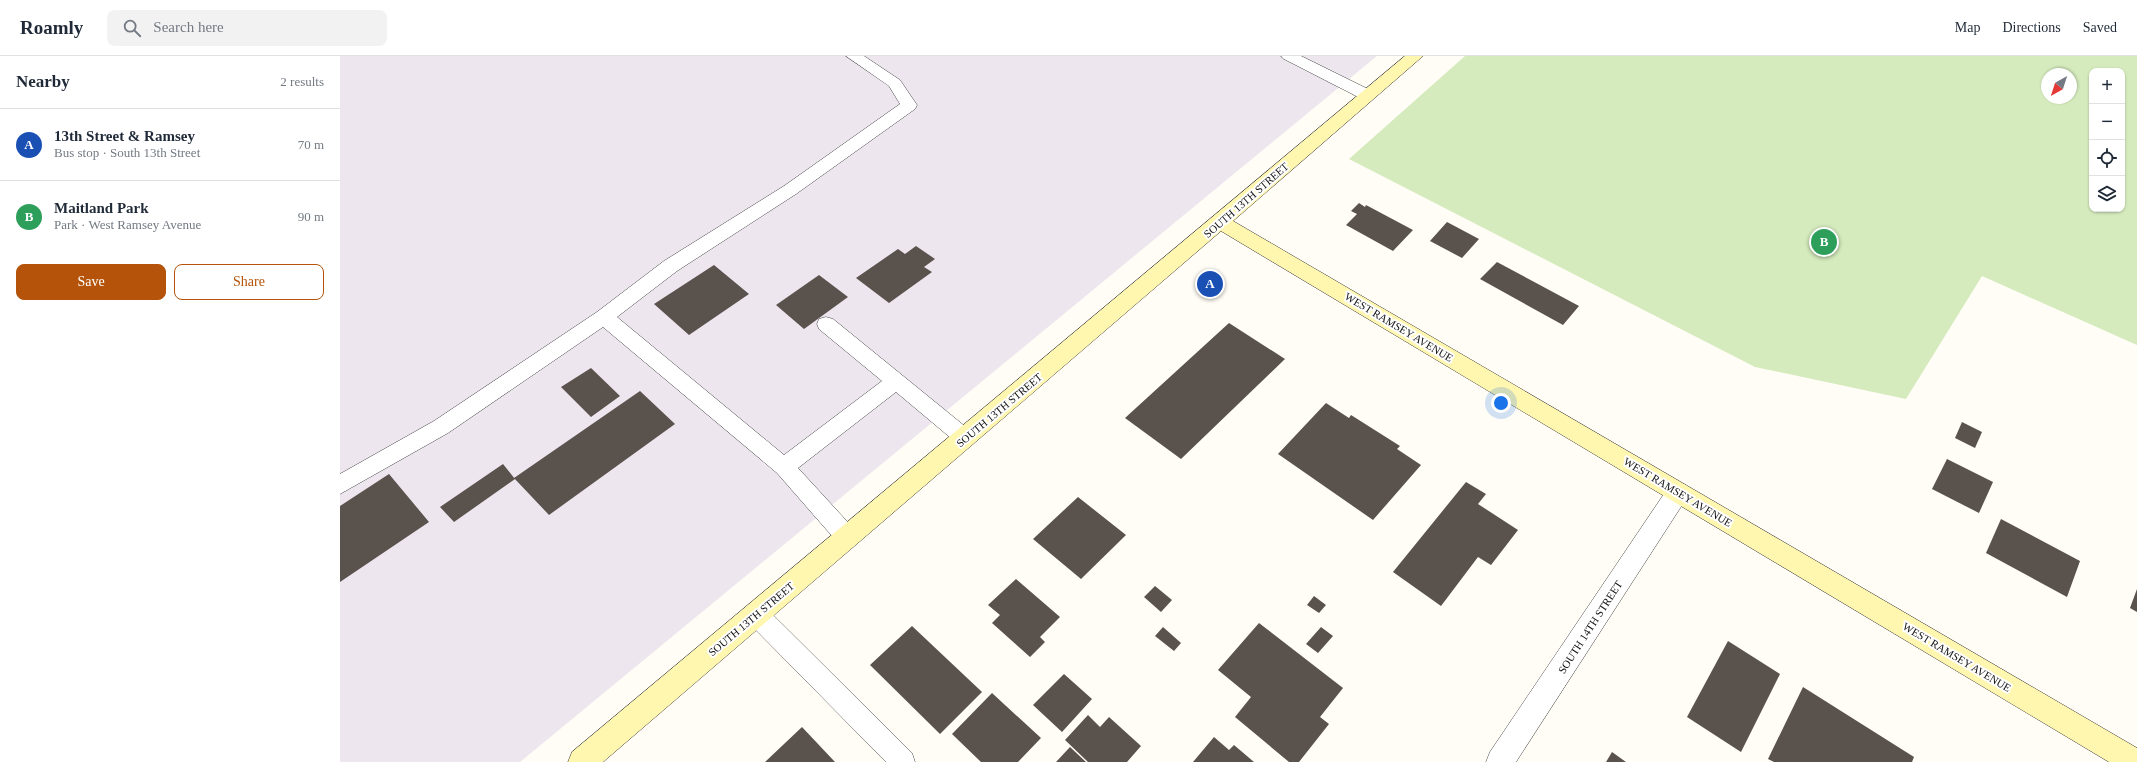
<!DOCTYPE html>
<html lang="en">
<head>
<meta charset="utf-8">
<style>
  body { margin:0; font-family:"Times New Roman",serif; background:#f2f2f3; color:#1f2937 }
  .controls { position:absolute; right:12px; top:12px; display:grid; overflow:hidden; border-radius:8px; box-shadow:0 1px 3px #0004 }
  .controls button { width:36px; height:36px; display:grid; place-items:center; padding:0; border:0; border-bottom:1px solid #e0e1e3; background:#fff; color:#1f2937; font:20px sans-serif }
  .compass { position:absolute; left:1701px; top:12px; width:36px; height:36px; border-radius:50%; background:#fff; box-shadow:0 1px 3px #0004; rotate:219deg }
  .you { position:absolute; left:1161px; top:347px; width:14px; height:14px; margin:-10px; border:3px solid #fff; border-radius:50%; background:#1a73e8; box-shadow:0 0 0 6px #1a73e833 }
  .badge { display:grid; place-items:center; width:26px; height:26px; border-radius:50%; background:#b45309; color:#fff; font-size:13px; font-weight:700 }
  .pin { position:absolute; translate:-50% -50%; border:2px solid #fff; box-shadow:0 1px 4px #0006 }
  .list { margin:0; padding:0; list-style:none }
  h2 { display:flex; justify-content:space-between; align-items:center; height:52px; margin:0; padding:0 16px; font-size:17px }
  h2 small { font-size:13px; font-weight:400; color:#747a83 }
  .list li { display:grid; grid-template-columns:26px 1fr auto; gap:12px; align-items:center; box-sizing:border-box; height:72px; padding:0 16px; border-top:1px solid #e0e1e3 }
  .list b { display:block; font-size:15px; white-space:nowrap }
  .list p { margin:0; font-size:13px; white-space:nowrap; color:#747a83 }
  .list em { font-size:13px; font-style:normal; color:#747a83 }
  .actions { display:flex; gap:8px; padding:12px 16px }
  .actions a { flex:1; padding:9px 0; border:1px solid #b45309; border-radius:8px; text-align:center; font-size:14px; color:#b45309 }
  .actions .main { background:#b45309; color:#fff }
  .icon { flex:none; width:22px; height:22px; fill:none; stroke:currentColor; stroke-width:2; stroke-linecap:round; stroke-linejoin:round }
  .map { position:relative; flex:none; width:1797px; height:706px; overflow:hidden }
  header { display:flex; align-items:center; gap:24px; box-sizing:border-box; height:56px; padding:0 20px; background:#fff; border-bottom:1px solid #e0e1e3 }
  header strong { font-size:19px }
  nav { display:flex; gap:22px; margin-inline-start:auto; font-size:14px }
  .search { width:280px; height:36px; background:#f2f2f3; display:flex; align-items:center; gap:10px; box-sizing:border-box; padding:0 14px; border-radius:8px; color:#747a83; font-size:15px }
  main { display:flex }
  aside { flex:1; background:#fff }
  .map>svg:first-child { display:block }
  .industrial { fill:#eee6ef }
  .green { fill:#d5ebbd; fill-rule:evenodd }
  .building { fill:#5a524d }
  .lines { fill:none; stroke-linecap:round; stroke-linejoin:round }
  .lane-casing { stroke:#444; stroke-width:1 }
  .street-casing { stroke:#444; stroke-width:1 }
  .secondary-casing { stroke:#333; stroke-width:1 }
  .lane { fill:#fff; fill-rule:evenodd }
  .street { fill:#fff; fill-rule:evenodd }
  .secondary { fill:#fff6b0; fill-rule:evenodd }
  .labels { text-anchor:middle; stroke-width:4; stroke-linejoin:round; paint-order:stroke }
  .street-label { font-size:11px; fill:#111; stroke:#fff }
</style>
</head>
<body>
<header>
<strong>Roamly</strong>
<div class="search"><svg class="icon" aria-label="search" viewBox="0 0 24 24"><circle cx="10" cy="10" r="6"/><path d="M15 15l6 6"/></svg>Search here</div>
<nav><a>Map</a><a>Directions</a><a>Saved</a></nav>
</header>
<main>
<aside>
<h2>Nearby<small>2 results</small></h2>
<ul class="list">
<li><span class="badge" style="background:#1a4fb4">A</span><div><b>13th Street &amp; Ramsey</b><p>Bus stop · South 13th Street</p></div><em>70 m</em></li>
<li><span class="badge" style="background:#2e9e5b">B</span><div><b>Maitland Park</b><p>Park · West Ramsey Avenue</p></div><em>90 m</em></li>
</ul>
<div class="actions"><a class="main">Save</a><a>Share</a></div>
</aside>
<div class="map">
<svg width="1797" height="706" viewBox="0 0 1797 706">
  <rect width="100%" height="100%" fill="#fffdf5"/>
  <path class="industrial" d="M0,0H1037L180,706H0Z"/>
  <path class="green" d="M1125,0H1797V289L1642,220L1566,343L1415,311L1009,103ZM1752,15H1782V153H1752ZM1707,18H1731V42H1707Z"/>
  <path class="building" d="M1019,147L1025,151L1026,149L1073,174L1053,195L1006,169L1017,158L1011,155Z
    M1107,166L1139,183L1122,202L1090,185Z
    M576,190L595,203L584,211L592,216L549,247L516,222L558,193L565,198Z
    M1157,206L1239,250L1223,269L1140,223Z
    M374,209L409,238L349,279L314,248Z
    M479,219L508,241L464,273L436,249Z
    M889,267L945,303L841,403L785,362Z
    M251,312L280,340L251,361L221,331Z
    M300,335L335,368L209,459L174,422Z
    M986,347L1009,362L1011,359L1060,390L1057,393L1081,409L1033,464L938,398Z
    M1622,366L1642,376L1635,392L1615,382Z
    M1607,403L1653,426L1639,457L1592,433Z
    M163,408L175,423L114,466L100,451Z
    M49,418L89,466L0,526V450Z
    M1126,426L1146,438L1138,448L1178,474L1151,509L1138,501L1101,550L1053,516Z
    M738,441L786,479L741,523L693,483Z
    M1661,463L1740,505L1727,541L1646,497Z
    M676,523L720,561L700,581L705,586L690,601L652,567L660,559L648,549Z
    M815,530L832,544L821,556L804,541Z
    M1797,533V556L1790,552Z
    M974,540L986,549L979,557L967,549Z
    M919,567L1003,632L980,661L989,668L959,706H949L895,661L911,641L878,614Z
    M572,570L642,636L600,678L530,609Z
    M823,571L841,587L834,595L815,580Z
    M981,571L993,580L978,597L966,588Z
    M1388,585L1440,618L1401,696L1347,661Z
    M724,618L752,643L722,676L693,649Z
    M1463,631L1574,701L1572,706H1434L1428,703Z
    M652,637L701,682L678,706H641L612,678Z
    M748,659L760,671L769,661L801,690L787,706H748L725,684Z
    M462,671L495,706H425Z
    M874,681L889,694L894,689L914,706H853Z
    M730,691L746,706H716Z
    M1272,696L1286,706H1266Z"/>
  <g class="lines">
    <defs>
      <path id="lane" d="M506,0H524L560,24L577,49L575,53L456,138L337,215L277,261L444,399L542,325L479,273L477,268L479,263L486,261L493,263L632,376L635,382L632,388L625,391L618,388L556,336L458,412L515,474L518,481L515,488L507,491L499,488L437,417L263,271L108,377L0,438V418L94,365L257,256L324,205L444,130L560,48L549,30Z
        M941,0H961L1032,35L1035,39L1032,43H1022L944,3Z
        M417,548L425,551L572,697L575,706H546L409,567L406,559L409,551Z"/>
      <path id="street" d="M1338,426L1346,429L1350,436L1346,443L1176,706H1146L1150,696L1330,429Z"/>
      <path id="secondary" d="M1065,0H1083L893,165L1797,692V706H1769L881,175L263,706H228L232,696Z"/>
    </defs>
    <use href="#lane" class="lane-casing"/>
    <use href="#street" class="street-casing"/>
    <use href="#secondary" class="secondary-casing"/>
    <use href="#lane" class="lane"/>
    <use href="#street" class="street"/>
    <use href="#secondary" class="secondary"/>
  </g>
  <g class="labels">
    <g class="street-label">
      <text transform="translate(906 144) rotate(-41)" y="4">SOUTH 13TH STREET</text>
      <text transform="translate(1059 271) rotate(31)" y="4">WEST RAMSEY AVENUE</text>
      <text transform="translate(659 354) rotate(-40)" y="4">SOUTH 13TH STREET</text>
      <text transform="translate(1338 436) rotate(31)" y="4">WEST RAMSEY AVENUE</text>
      <text transform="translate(411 563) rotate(-40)" y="4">SOUTH 13TH STREET</text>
      <text transform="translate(1250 571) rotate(-57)" y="4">SOUTH 14TH STREET</text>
      <text transform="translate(1617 601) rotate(31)" y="4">WEST RAMSEY AVENUE</text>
    </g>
  </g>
</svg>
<div class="controls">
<button>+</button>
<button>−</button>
<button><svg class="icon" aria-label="locate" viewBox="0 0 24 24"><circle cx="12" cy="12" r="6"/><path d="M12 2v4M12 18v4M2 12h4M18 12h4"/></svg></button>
<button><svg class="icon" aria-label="layers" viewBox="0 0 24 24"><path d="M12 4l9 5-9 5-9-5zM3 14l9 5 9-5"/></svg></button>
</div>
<svg class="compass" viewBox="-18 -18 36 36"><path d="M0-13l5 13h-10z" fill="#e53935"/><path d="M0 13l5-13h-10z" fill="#747a83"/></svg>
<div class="you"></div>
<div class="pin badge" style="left:870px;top:228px;background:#1a4fb4">A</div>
<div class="pin badge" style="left:1484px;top:186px;background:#2e9e5b">B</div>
</div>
</main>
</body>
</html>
